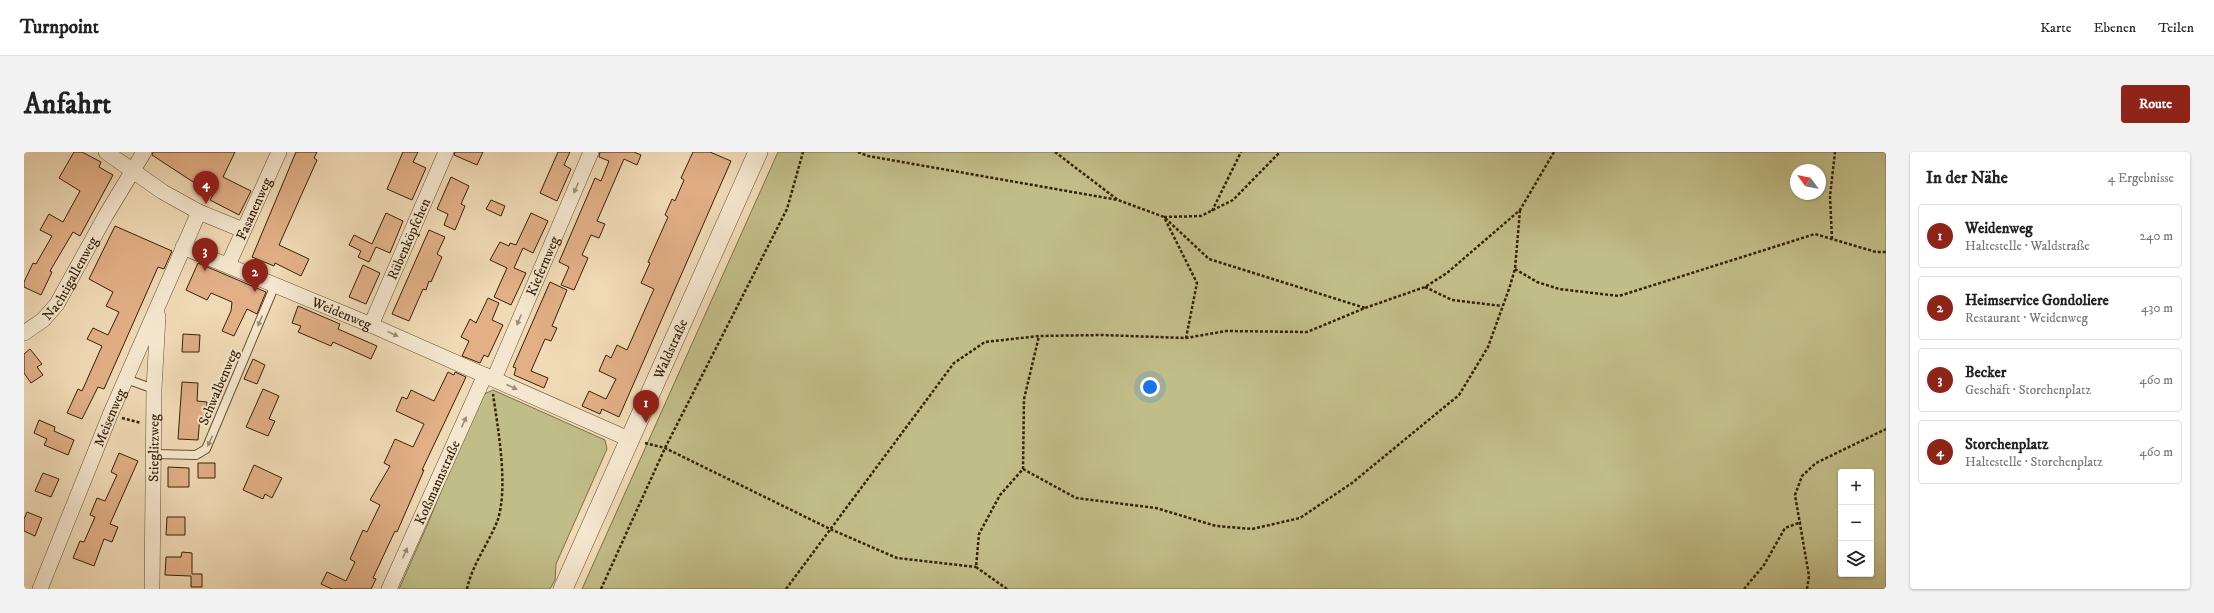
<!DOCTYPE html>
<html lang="de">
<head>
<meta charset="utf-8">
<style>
  body { margin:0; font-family:"IM FELL DW Pica",serif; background:#f2f2f2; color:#222 }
  .controls { position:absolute; right:12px; bottom:12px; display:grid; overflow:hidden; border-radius:4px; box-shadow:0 1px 3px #0004 }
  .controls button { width:36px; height:36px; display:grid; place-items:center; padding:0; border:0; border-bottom:1px solid #e0e0e0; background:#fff; color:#222; font:20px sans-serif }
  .compass { position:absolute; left:1766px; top:12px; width:36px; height:36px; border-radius:50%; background:#fff; box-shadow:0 1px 3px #0004; rotate:303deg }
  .you { position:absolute; left:1126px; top:235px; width:14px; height:14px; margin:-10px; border:3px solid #fff; border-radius:50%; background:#1a73e8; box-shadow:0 0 0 6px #1a73e833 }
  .badge { display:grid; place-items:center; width:26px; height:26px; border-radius:50%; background:#8f2418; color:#fff; font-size:13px; font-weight:700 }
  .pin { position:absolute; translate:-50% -33px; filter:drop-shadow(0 1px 2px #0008) }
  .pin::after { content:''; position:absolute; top:21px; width:14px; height:12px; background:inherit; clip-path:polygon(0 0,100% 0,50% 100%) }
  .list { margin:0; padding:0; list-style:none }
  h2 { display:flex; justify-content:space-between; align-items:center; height:52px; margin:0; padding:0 16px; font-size:17px }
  h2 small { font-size:13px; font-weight:400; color:#767676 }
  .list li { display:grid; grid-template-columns:26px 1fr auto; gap:12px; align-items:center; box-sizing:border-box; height:64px; margin:0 8px 8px; padding:0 8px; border:1px solid #e0e0e0; border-radius:4px }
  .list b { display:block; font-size:15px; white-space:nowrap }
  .list p { margin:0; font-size:13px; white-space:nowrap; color:#767676 }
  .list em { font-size:13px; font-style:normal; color:#767676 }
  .icon { flex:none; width:22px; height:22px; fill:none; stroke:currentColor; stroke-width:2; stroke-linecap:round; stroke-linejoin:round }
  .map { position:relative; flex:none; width:1862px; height:437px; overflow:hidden; border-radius:4px }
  header { display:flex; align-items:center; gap:24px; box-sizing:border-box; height:56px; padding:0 20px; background:#fff; border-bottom:1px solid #e0e0e0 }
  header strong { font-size:19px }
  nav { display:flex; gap:22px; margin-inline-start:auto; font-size:14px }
  .intro { display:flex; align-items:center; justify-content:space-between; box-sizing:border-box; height:96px; padding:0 24px }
  h1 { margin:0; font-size:28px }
  .button { padding:10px 18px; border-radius:4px; background:#8f2418; color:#fff; font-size:14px; font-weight:700 }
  main { display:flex; gap:24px; padding:0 24px }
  aside { flex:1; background:#fff; border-radius:4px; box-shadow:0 1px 3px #0004 }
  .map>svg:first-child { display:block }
  .green { fill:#c1bd88; stroke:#7c7047; fill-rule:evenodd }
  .building { fill:#e2af87; stroke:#362206 }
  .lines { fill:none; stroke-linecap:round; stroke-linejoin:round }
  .service-casing { stroke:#645032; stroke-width:10 }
  .minor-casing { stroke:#645032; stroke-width:16 }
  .tertiary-casing { stroke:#645032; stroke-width:20 }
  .path { stroke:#362206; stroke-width:2.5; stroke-dasharray:3 2; stroke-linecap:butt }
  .service { stroke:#f5e7cf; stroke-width:8 }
  .minor { stroke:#f5e7cf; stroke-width:15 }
  .tertiary { stroke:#f5e7cf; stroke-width:19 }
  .oneway { fill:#9f8e75 }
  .labels { text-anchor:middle; stroke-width:4; stroke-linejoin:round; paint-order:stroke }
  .street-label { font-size:14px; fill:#362206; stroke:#f5e7cf }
</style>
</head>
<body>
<header>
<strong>Turnpoint</strong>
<nav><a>Karte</a><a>Ebenen</a><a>Teilen</a></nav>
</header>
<div class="intro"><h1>Anfahrt</h1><a class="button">Route</a></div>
<main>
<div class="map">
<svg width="1862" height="437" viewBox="0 0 1862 437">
  <rect width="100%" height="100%" fill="#f0dab5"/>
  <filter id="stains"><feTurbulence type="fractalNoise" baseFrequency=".005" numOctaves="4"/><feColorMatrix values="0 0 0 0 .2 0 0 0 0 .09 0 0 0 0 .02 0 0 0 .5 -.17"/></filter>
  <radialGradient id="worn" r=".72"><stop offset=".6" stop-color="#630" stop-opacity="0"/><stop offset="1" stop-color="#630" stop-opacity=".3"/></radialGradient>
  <path class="green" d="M754,0H1862V437H558ZM1772,18H1796V42H1772ZM1817,320H1847V422H1817Z
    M469,238L581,288L583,297L532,412L531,428L526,437H375L402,376L456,244Z"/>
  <path class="building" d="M50,0H58L77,10L75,15L89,23L56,84L49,80L26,119L28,120L17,143L0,135V130L9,111L12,112L28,84L16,78L25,62L39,70L56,39L35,26Z
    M129,0H211L199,25L227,39L215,63L186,48L189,43L128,3Z
    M272,0H293L290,6L293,8L255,93L285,107L277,124L251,111L250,114L228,105Z
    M379,0H394L389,10L402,16L388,48L363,37Z
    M431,0H459L453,13L430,3Z
    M534,0H546L540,13L547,17L533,49L516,41Z
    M576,0H610L617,3L613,13L600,7L573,69L581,72L575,86L567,83L558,103L564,106L550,138L537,133L545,115L535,110L571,26L577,29L585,9L575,5Z
    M669,0H686L707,9L595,265L578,257L576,262L558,254L565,239L582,247L592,227L575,219L582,203L587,206L593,193L603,198L630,137L617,131L626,111L624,110L644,65L641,63L648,47L651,49L660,28L657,26Z
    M427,25L445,34L437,52L441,54L431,78L420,73L424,62L413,57Z
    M467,48L481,54L477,64L462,57Z
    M362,61L379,69L366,101L352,95L345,110L334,105L337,99L325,93L330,83L348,92Z
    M507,61L524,69L509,101L499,96L490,116L502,121L487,153L470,145L483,116L466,108L476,90L485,94L486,91L492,93Z
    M91,74L148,99L140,117L134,115L80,237L74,235L58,267L43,261L54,237L58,239L78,194L63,187L69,176L84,183L95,160L82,154L89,140L65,127Z
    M405,78L421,85L413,102L418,105L407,130L405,129L402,138L399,137L385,169L368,162Z
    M174,111L242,140L233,162L223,157L210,184L198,179L207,159L208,150L187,141L183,148L162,138Z
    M339,113L356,121L342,152L325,145Z
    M526,130L543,138L528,174L533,176L527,189L521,187L507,219L524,226L520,236L490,223L492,216L489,215Z
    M464,146L475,151L468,168L479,173L464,205L460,203L456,211L438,204L445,189L437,185L446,167L452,171Z
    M274,154L316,172L314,177L353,194L347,207L309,190L307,194L274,180L277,174L268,171Z
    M159,182L176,183L175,200H158Z
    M6,197L18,212L13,215L19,223L7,231L0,221V202Z
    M229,207L241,213L233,232L220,227Z
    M424,220L430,223L431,220L442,225L398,318H400L373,380L371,379L349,426L352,427L347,437H308L297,432L303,420L322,429L331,410L326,407L339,378L343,380L356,353L346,348L366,314L360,311L371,287L389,295L400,272L372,259L378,245L383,247L387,238L410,249Z
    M158,230L174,231L173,249L183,250L182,264H176L174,288L154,287Z
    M239,237L255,244L245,267L251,269L244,284L222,275Z
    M15,268L31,275L30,279L50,288L44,303L20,293L23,287L10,281Z
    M95,301L114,309L86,372L94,375L88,390L80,387L70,414L49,406L56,389L60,390L71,365L66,363L73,346L81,349L93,323L87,320Z
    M174,311H191V326H174Z
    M230,313L258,326L248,346L241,342L239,347L219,338Z
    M144,315L165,316V335H144Z
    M19,321L35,327L27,345L11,339Z
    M3,360L18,366L11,384L0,379V367Z
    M143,365H161V383H142Z
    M158,400L168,401V422H178V435H167V424L141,423L142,405H157Z"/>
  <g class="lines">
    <defs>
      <path id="service" d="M102,227L130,237
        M130,302L172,303L182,297L251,133"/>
      <g id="minor">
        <path d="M82,0L139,40L175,60L219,78"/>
        <path id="s1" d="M159,95L347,173L607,288"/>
        <path id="s2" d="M204,113L255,0"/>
        <path id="s3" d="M347,173L422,0"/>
        <path id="s4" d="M0,181L19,168L33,152L82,63L120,0"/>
        <path id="s5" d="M470,227L567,0"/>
        <path id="s6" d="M16,437L86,263L175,60"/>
        <path id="s7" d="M128,437L130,237L134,164"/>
        <path id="s8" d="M365,437L461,223"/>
      </g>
      <g id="tertiary">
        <path id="s9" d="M539,437L734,0"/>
      </g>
    </defs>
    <use href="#service" class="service-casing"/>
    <use href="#minor" class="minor-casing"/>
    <use href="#tertiary" class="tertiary-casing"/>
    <path class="path" d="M834,0L844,4L1094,48
      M1031,0L1094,48L1140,65L1185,107L1341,156
      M1188,59L1217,0
      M1140,65L1177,64L1209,48L1256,0
      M1141,67L1173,131L1162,186
      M1808,87L1806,44L1811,0
      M1491,117L1513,130L1535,137L1595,144L1791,82L1852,100H1862
      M1401,135L1428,148L1478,154
      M98,266L117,271
      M621,291L641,296L806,377L873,406L952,415
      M999,317L1052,346L1132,356L1192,374L1228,377L1276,366L1328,331L1435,243L1464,195L1485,137L1491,117L1496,58
      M443,437C448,413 464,392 473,370C485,337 474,277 469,242
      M577,437L641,296L763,57L779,0
      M762,437L930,211L961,190L1015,184L1078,183L1162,186L1202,179L1283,180L1341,156L1401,135L1423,121L1496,58L1530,0
      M983,437L952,415L955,382L976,343L999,317L1000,247L1015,184
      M1720,437L1740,413L1761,376L1777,370
      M1783,437L1785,424L1771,343L1778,324L1792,311L1862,277"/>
    <use href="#service" class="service"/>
    <use href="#minor" class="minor"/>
    <use href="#tertiary" class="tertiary"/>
  </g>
  <defs><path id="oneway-solid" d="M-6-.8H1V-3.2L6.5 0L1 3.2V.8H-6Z"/></defs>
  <g class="oneway">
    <use href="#oneway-solid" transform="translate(552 36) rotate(113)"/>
    <use href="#oneway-solid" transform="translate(495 168) rotate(113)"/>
    <use href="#oneway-solid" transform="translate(236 169) rotate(113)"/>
    <use href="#oneway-solid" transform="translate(369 182) rotate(24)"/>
    <use href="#oneway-solid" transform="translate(488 235) rotate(24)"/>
    <use href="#oneway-solid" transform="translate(440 270) rotate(-66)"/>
    <use href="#oneway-solid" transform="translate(186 289) rotate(115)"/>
    <use href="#oneway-solid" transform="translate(381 401) rotate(-66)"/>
  </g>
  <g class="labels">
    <g class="street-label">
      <text dy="5" stroke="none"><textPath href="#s2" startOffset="62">Fasanenweg</textPath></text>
      <text dy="5" stroke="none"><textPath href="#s3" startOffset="94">Rübenköpfchen</textPath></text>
      <text dy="5" stroke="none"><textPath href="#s5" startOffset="123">Kiefernweg</textPath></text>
      <text dy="5" stroke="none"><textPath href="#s4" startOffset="73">Nachtigallenweg</textPath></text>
      <text dy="5" stroke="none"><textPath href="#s1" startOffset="172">Weidenweg</textPath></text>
      <text dy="5" stroke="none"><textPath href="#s9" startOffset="263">Waldstraße</textPath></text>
      <text transform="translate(194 235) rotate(-67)" y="5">Schwalbenweg</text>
      <text dy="5" stroke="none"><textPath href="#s6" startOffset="185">Meisenweg</textPath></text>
      <text dy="5" stroke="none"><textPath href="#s7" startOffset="141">Stieglitzweg</textPath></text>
      <text dy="5" stroke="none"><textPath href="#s8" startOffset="117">Koßmannstraße</textPath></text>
    </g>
  </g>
  <rect width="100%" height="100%" filter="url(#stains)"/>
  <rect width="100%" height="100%" fill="url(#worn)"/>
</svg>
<div class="controls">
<button>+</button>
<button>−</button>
<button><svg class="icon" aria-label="layers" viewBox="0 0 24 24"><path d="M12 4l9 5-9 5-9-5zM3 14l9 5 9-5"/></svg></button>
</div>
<svg class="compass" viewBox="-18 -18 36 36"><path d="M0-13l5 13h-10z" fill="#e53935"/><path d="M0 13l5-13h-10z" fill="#767676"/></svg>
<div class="you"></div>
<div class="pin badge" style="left:622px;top:271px">1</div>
<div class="pin badge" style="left:231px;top:140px">2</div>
<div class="pin badge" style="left:181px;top:119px">3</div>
<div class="pin badge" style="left:182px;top:52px">4</div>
</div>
<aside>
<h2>In der Nähe<small>4 Ergebnisse</small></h2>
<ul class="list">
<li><span class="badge">1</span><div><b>Weidenweg</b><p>Haltestelle · Waldstraße</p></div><em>240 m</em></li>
<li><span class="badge">2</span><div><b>Heimservice Gondoliere</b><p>Restaurant · Weidenweg</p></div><em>430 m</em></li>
<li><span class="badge">3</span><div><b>Becker</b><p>Geschäft · Storchenplatz</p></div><em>460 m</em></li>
<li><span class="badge">4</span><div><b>Storchenplatz</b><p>Haltestelle · Storchenplatz</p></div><em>460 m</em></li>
</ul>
</aside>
</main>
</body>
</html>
